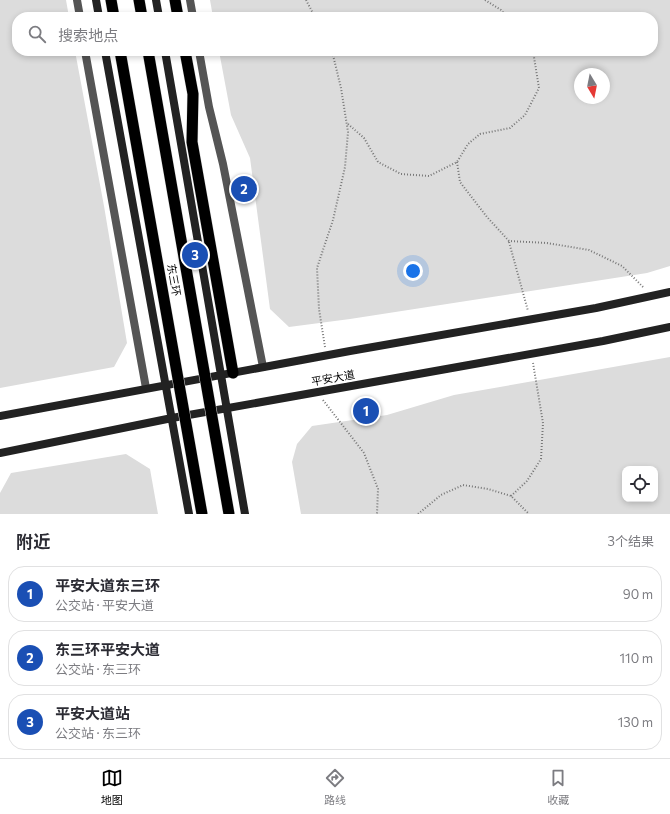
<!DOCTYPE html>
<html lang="zh">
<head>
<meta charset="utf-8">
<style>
  body { margin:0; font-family:Commissioner,"Noto Sans SC",sans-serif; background:#f7f7f7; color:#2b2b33 }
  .controls { position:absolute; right:12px; bottom:12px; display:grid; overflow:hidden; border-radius:8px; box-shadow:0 2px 6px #0003 }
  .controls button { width:36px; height:36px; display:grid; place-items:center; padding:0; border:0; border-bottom:1px solid #e1e1e2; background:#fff; color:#2b2b33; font:20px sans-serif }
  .compass { position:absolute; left:574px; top:68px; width:36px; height:36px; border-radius:50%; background:#fff; box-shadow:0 2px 6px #0003; rotate:170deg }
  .you { position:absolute; left:413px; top:271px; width:14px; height:14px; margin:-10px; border:3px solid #fff; border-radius:50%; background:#1a73e8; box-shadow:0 0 0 6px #1a73e833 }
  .badge { display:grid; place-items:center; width:26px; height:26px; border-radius:50%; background:#000; color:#fff; font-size:13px; font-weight:700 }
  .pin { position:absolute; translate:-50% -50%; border:2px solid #fff; box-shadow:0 1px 4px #0006 }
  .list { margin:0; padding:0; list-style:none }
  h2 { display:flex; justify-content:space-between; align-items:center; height:52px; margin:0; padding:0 16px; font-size:17px }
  h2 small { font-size:13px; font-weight:400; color:#7c7c81 }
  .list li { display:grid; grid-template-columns:26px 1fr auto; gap:12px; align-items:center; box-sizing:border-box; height:56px; margin:0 8px 8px; padding:0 8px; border:1px solid #e1e1e2; border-radius:16px }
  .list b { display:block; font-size:15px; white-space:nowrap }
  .list p { margin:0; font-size:13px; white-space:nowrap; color:#7c7c81 }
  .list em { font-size:13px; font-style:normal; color:#7c7c81 }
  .icon { flex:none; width:22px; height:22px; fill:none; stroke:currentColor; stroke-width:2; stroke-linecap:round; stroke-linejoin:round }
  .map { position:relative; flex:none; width:670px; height:514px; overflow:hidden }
  .search { position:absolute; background:#fff; box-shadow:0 2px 6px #0003; left:12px; right:12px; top:12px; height:44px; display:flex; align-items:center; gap:10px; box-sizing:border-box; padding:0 14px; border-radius:16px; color:#7c7c81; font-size:15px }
  .sheet { height:244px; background:#fff }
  nav { display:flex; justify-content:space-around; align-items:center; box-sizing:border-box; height:56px; border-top:1px solid #e1e1e2; background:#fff; font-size:11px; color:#7c7c81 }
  nav a { display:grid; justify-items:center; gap:2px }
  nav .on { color:#000 }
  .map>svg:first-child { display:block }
  .green { fill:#dcdcdc; fill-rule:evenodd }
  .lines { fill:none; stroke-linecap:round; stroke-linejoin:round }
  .trunk-casing { stroke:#dbdbdb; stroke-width:12 }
  .path { stroke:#777; stroke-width:2; stroke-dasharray:1 2; stroke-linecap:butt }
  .minor { stroke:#555; stroke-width:8 }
  .secondary { stroke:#222; stroke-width:8 }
  .trunk { stroke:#000; stroke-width:11 }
  .trunk-bridge-casing { stroke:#dbdbdb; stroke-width:12; stroke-linecap:butt }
  .trunk-bridge { stroke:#000; stroke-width:11 }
  .labels { text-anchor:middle; stroke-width:3.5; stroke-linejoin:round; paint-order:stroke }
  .street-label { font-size:11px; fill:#000; stroke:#fff }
</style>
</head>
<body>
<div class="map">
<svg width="670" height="514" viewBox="0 0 670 514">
  <rect width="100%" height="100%" fill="#fff"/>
  <path class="green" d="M0,0H66L69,17H17V51H75L104,206L127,343L114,367L0,388Z
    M210,0H670V266L647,273L350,319L289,327L270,309L250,158L231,115L219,51H653V17H213ZM580,74H604V98H580Z
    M670,357V514H301L292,462L297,444L312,426L387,415L454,395ZM625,469H655V499H625Z
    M126,454L150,469L158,514H0V493L11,473Z"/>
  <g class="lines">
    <defs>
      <path id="trunk" d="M111,0L114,17
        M139,0L142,17
        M175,0L178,17
        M185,51L193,94L192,142L233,373"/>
    </defs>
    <use href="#trunk" class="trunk-casing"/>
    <path class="path" d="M306,0L315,17
      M485,0L501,10L507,17
      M348,124L364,138L378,162L401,174L429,176L457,162L468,144L480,134L510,128L525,115L539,88L533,51
      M457,162L460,182L487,217L509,241L547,243L589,250L622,266L644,288
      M509,242L528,311
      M325,347L319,309L317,268L333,220L345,167L348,132L341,88L332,51
      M323,400L364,453L378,489L377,514
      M511,496L527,481L541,459L543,423L533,363
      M418,514L441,495L463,485L488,489L511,496L529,514"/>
    <path class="minor" d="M77,0L80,17
      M190,0L193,17
      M85,51L146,388
      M199,51L209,107L223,164L263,367"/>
    <path class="secondary" d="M96,0L99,17
      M156,0L159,17
      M105,51L189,514
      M165,51L245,514
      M0,416L350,351L596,308L670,292
      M0,453L172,418L603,341L670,327"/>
    <use href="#trunk" class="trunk"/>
    <defs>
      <path id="trunk-bridge" d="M120,51L202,514
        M148,51L229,514"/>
    </defs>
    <use href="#trunk-bridge" class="trunk-bridge-casing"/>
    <use href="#trunk-bridge" class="trunk-bridge"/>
  </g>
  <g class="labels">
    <g class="street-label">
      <text transform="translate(174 280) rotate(80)" y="4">东三环</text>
      <text transform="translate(333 378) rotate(-10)" y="4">平安大道</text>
    </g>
  </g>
</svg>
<div class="controls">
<button><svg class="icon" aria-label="locate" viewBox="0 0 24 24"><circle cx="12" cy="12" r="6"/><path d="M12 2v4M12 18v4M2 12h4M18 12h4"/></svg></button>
</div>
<svg class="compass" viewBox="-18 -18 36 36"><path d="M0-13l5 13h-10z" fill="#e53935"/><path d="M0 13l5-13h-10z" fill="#7c7c81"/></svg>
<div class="you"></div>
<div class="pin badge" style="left:366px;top:411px;background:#1a4fb4">1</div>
<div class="pin badge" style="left:244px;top:189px;background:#1a4fb4">2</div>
<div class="pin badge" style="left:195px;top:255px;background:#1a4fb4">3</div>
<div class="search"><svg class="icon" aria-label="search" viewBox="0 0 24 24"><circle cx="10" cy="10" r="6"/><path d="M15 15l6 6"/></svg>搜索地点</div>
</div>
<section class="sheet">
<h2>附近<small>3个结果</small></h2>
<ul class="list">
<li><span class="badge" style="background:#1a4fb4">1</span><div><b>平安大道东三环</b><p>公交站 · 平安大道</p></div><em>90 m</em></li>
<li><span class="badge" style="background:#1a4fb4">2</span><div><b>东三环平安大道</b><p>公交站 · 东三环</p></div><em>110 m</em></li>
<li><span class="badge" style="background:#1a4fb4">3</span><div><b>平安大道站</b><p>公交站 · 东三环</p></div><em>130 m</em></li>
</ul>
</section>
<nav>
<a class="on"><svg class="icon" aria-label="map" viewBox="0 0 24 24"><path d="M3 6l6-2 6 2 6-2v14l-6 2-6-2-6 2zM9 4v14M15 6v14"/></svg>地图</a>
<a><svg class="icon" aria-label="directions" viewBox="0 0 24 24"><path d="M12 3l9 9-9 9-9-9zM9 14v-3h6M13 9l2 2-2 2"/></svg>路线</a>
<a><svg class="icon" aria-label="saved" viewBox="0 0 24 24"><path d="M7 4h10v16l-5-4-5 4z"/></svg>收藏</a>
</nav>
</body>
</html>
